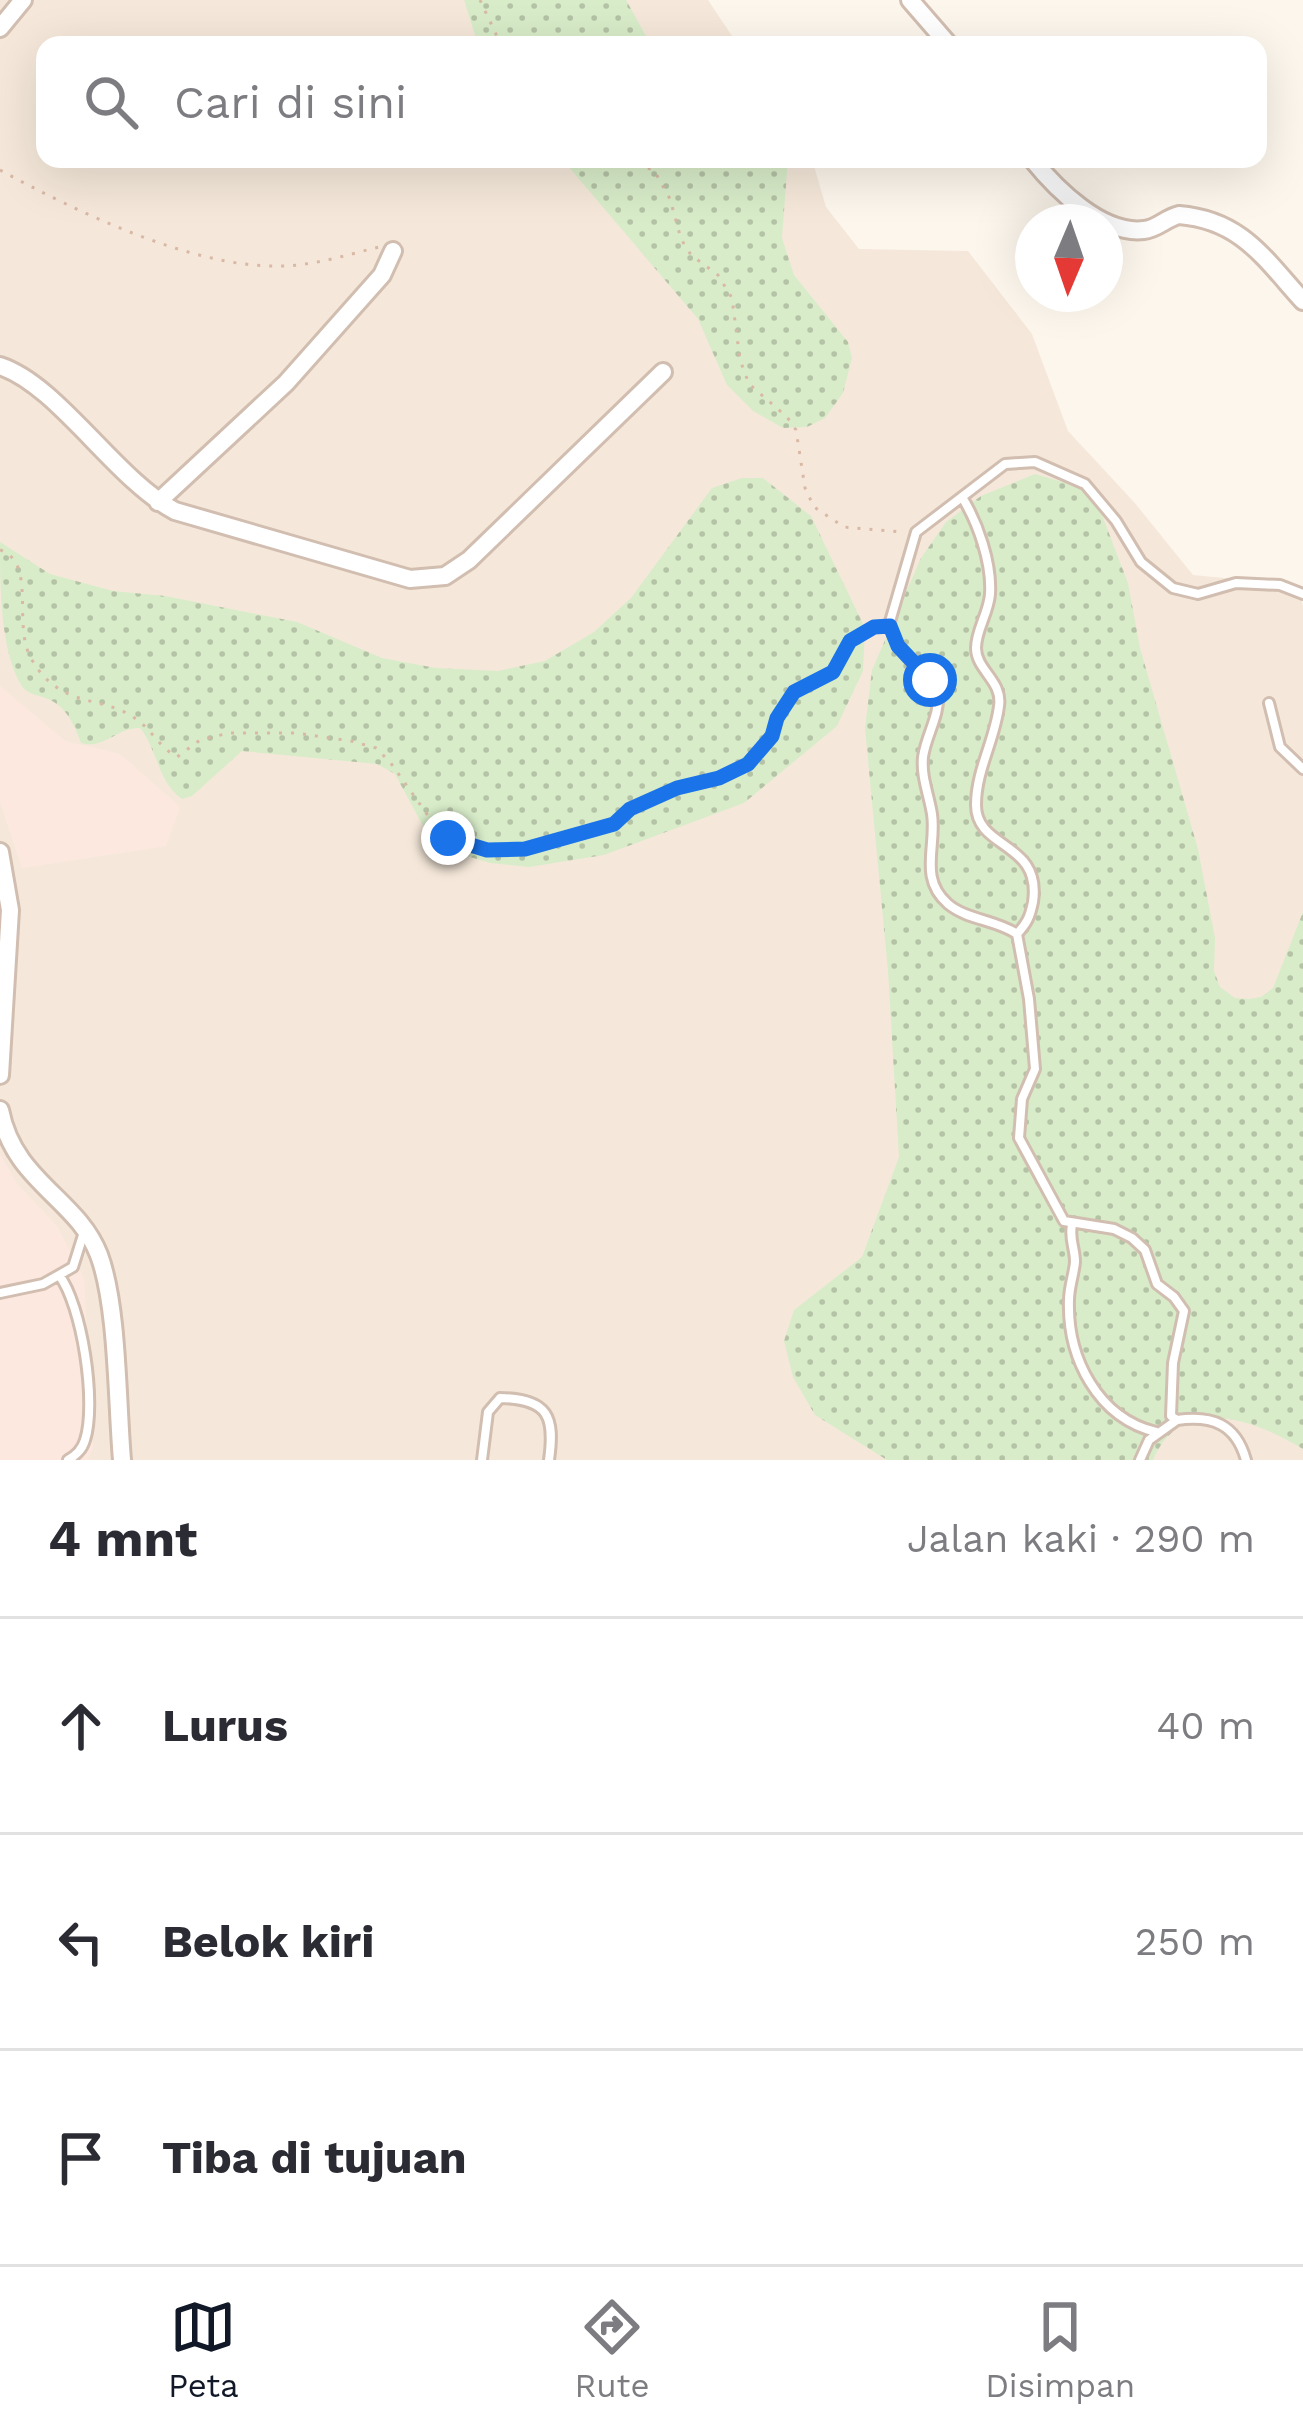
<!DOCTYPE html>
<html lang="id">
<head>
<meta charset="utf-8">
<style>
  body { margin:0; font-family:"Work Sans",sans-serif; background:#f7f7f7; color:#2b2b33 }
  .compass { position:absolute; left:1015px; top:204px; width:108px; height:108px; border-radius:50%; background:#fff; box-shadow:0 12px 48px #0002; rotate:182deg }
  .stop { position:absolute; width:36px; height:36px; margin:-27px; border:9px solid #1a73e8; border-radius:50%; background:#fff }
  .stop.end { background:#1a73e8; border-color:#fff; box-shadow:0 3px 12px #0008 }
  .list { margin:0; padding:0; list-style:none }
  h2 { display:flex; justify-content:space-between; align-items:center; height:156px; margin:0; padding:0 48px; font-size:51px }
  h2 small { font-size:39px; font-weight:400; color:#7c7c81 }
  .list li { display:grid; grid-template-columns:78px 1fr auto; gap:36px; align-items:center; box-sizing:border-box; height:216px; padding:0 48px; border-top:3px solid #e1e1e2 }
  .list b { display:block; font-size:45px; white-space:nowrap }
  .list em { font-size:39px; font-style:normal; color:#7c7c81 }
  .icon { flex:none; width:66px; height:66px; fill:none; stroke:currentColor; stroke-width:2; stroke-linecap:round; stroke-linejoin:round }
  .map { position:relative; flex:none; width:1303px; height:1460px; overflow:hidden }
  .search { position:absolute; background:#fff; box-shadow:0 12px 48px #0002; left:36px; right:36px; top:36px; height:132px; display:flex; align-items:center; gap:30px; box-sizing:border-box; padding:0 42px; border-radius:24px; color:#7c7c81; font-size:45px }
  .sheet { height:804px; background:#fff }
  nav { display:flex; justify-content:space-around; align-items:center; box-sizing:border-box; height:168px; border-top:3px solid #e1e1e2; background:#fff; font-size:33px; color:#7c7c81 }
  nav a { display:grid; justify-items:center; gap:6px }
  nav .on { color:#111827 }
  .map>svg:first-child { display:block }
  .residential { fill:#f5e8da }
  .commercial { fill:#fde8e0 }
  .green { fill:url(#green-dots) }
  .lines { fill:none; stroke-linecap:round; stroke-linejoin:round }
  .service-casing { stroke:#d1beb0; stroke-width:14 }
  .minor-casing { stroke:#d1beb0; stroke-width:22 }
  .path { stroke:#d9b8a5; stroke-width:3; stroke-dasharray:3 9; stroke-linecap:butt }
  .service { stroke:#fff; stroke-width:8 }
  .minor { stroke:#fff; stroke-width:16 }
  .route { stroke:#1a73e8; stroke-width:15 }
</style>
</head>
<body>
<div class="map">
<svg width="1303" height="1460" viewBox="0 0 1303 1460">
  <defs>
    <pattern id="green-dots" width="8" height="8" patternUnits="userSpaceOnUse" patternTransform="scale(3)"><rect width="8" height="8" fill="#d8ecc9"/><path d="M2 2h.1M6 6h.1" fill="none" stroke="#b4c2a5" stroke-width="1.8" stroke-linecap="round"/></pattern>
  </defs>
  <rect width="100%" height="100%" fill="#fdf6ec"/>
  <path class="residential" d="M0,0H708L738,45H45V159H812L826,207L859,249L968,251L1032,334L1068,431L1134,502L1193,575L1297,585L1303,606V1460H0Z"/>
  <path class="commercial" d="M0,686L65,741L120,754L180,807L166,846L22,868L0,802Z
    M0,1154L17,1184L57,1226L84,1279L93,1447L88,1460H0Z"/>
  <path class="green" d="M464,0H626L651,45H478Z
    M562,159H788L782,238L794,275L848,342L852,358L843,393L825,418L807,427L783,428L753,411L727,385L698,319Z
    M1035,474L1083,488L1102,515L1128,583L1140,648L1198,849L1215,938L1214,971L1220,987L1235,998L1249,999L1261,997L1273,988L1303,912V1449C1255,1420 1182,1392 1153,1460H887L815,1415L793,1377L784,1341L794,1310L862,1257L899,1157L888,971L865,728L872,670L921,558L946,522L981,496Z
    M742,478H763L811,516L865,628L863,671L837,726L744,803L604,855L529,867L490,863L447,850L422,824L395,774L377,764L242,751L192,796L182,799C157,781 158,750 140,728C117,727 104,750 81,743C75,726 66,706 48,699C39,695 30,695 23,688C0,653 0,586 0,542L50,574L113,591L165,596L297,622L382,658L436,668L498,671L545,661L594,632L631,598L712,488Z"/>
  <g class="lines">
    <defs>
      <path id="service" d="M962,497C978,523 992,563 990,594C989,612 976,630 976,648C976,670 1003,681 999,706C995,740 976,770 976,805C976,850 1042,841 1033,902C1030,917 1027,923 1017,934
        M1269,703L1280,747L1303,769
        M1072,1225C1069,1239 1075,1248 1075,1262C1074,1274 1069,1287 1069,1300C1067,1358 1098,1418 1156,1432
        M59,1275L73,1267L84,1232
        M0,1293L43,1284L59,1275C82,1305 97,1403 85,1440C82,1450 76,1455 68,1460
        M482,1460L488,1412L500,1398C549,1399 555,1417 549,1460
        M1140,1460L1149,1440L1177,1420
        M1246,1460C1236,1424 1212,1415 1177,1420L1171,1416L1173,1363L1184,1311L1174,1297L1157,1284L1145,1250L1132,1238L1114,1229L1064,1221L1019,1138L1022,1099L1035,1069L1029,999L1017,934C997,920 967,920 948,904C918,878 937,846 932,814C929,795 921,777 923,757C926,735 940,716 938,693L898,646L889,625L916,532L1005,464L1035,462L1085,484L1116,521L1141,562L1173,588L1198,594L1236,583L1280,585L1303,594"/>
      <path id="minor" d="M910,0L949,45
        M0,28L23,0
        M1032,159C1056,189 1102,235 1144,230C1157,229 1166,218 1179,215C1241,220 1264,258 1303,301
        M0,366C58,385 115,479 175,511L410,579L445,576L469,560L663,372
        M158,502L286,383L382,275L393,251
        M0,852L10,910L0,1075
        M0,1110C14,1182 77,1198 99,1255C118,1306 117,1403 122,1460"/>
    </defs>
    <use href="#service" class="service-casing"/>
    <use href="#minor" class="minor-casing"/>
    <path class="path" d="M480,0L501,45
      M613,159L654,170L670,199L681,239L691,255L718,275L732,298L740,360L749,384L787,417L796,430L805,488L814,507L844,527L902,532
      M0,170C75,211 193,268 279,266C313,266 346,255 379,247
      M0,550C38,563 11,626 32,660C61,710 102,694 136,719C152,730 159,747 177,757L200,740L229,733H296L351,741L376,748L390,762L434,824L449,838L487,851L525,849L614,824L630,809L677,788L719,778L747,764L772,736L777,719L794,692L833,672L850,641L876,627"/>
    <use href="#service" class="service"/>
    <use href="#minor" class="minor"/>
  </g>
  <g class="lines">
    <path class="route" d="M448,838L487,850L525,849L614,824L630,809L677,788L719,778L748,764L772,736L777,718L794,692L833,672L850,641L874,627L890,626L898,646L930,680"/>
  </g>
</svg>
<svg class="compass" viewBox="-18 -18 36 36"><path d="M0-13l5 13h-10z" fill="#e53935"/><path d="M0 13l5-13h-10z" fill="#7c7c81"/></svg>
<div class="stop" style="left:930px;top:680px"></div>
<div class="stop end" style="left:448px;top:838px"></div>
<div class="search"><svg class="icon" aria-label="search" viewBox="0 0 24 24"><circle cx="10" cy="10" r="6"/><path d="M15 15l6 6"/></svg>Cari di sini</div>
</div>
<section class="sheet">
<h2>4 mnt<small>Jalan kaki · 290 m</small></h2>
<ul class="list">
<li><svg class="icon" aria-label="ahead" viewBox="0 0 24 24"><path d="M12 20V5M6 11l6-6 6 6"/></svg><div><b>Lurus</b></div><em>40 m</em></li>
<li><svg class="icon" aria-label="left" viewBox="0 0 24 24"><path d="M17 20v-9H6M10 6l-5 5 5 5"/></svg><div><b>Belok kiri</b></div><em>250 m</em></li>
<li><svg class="icon" aria-label="arrive" viewBox="0 0 24 24"><path d="M6 21V4h12l-3 4 3 4H6"/></svg><div><b>Tiba di tujuan</b></div></li>
</ul>
</section>
<nav>
<a class="on"><svg class="icon" aria-label="map" viewBox="0 0 24 24"><path d="M3 6l6-2 6 2 6-2v14l-6 2-6-2-6 2zM9 4v14M15 6v14"/></svg>Peta</a>
<a><svg class="icon" aria-label="directions" viewBox="0 0 24 24"><path d="M12 3l9 9-9 9-9-9zM9 14v-3h6M13 9l2 2-2 2"/></svg>Rute</a>
<a><svg class="icon" aria-label="saved" viewBox="0 0 24 24"><path d="M7 4h10v16l-5-4-5 4z"/></svg>Disimpan</a>
</nav>
</body>
</html>
